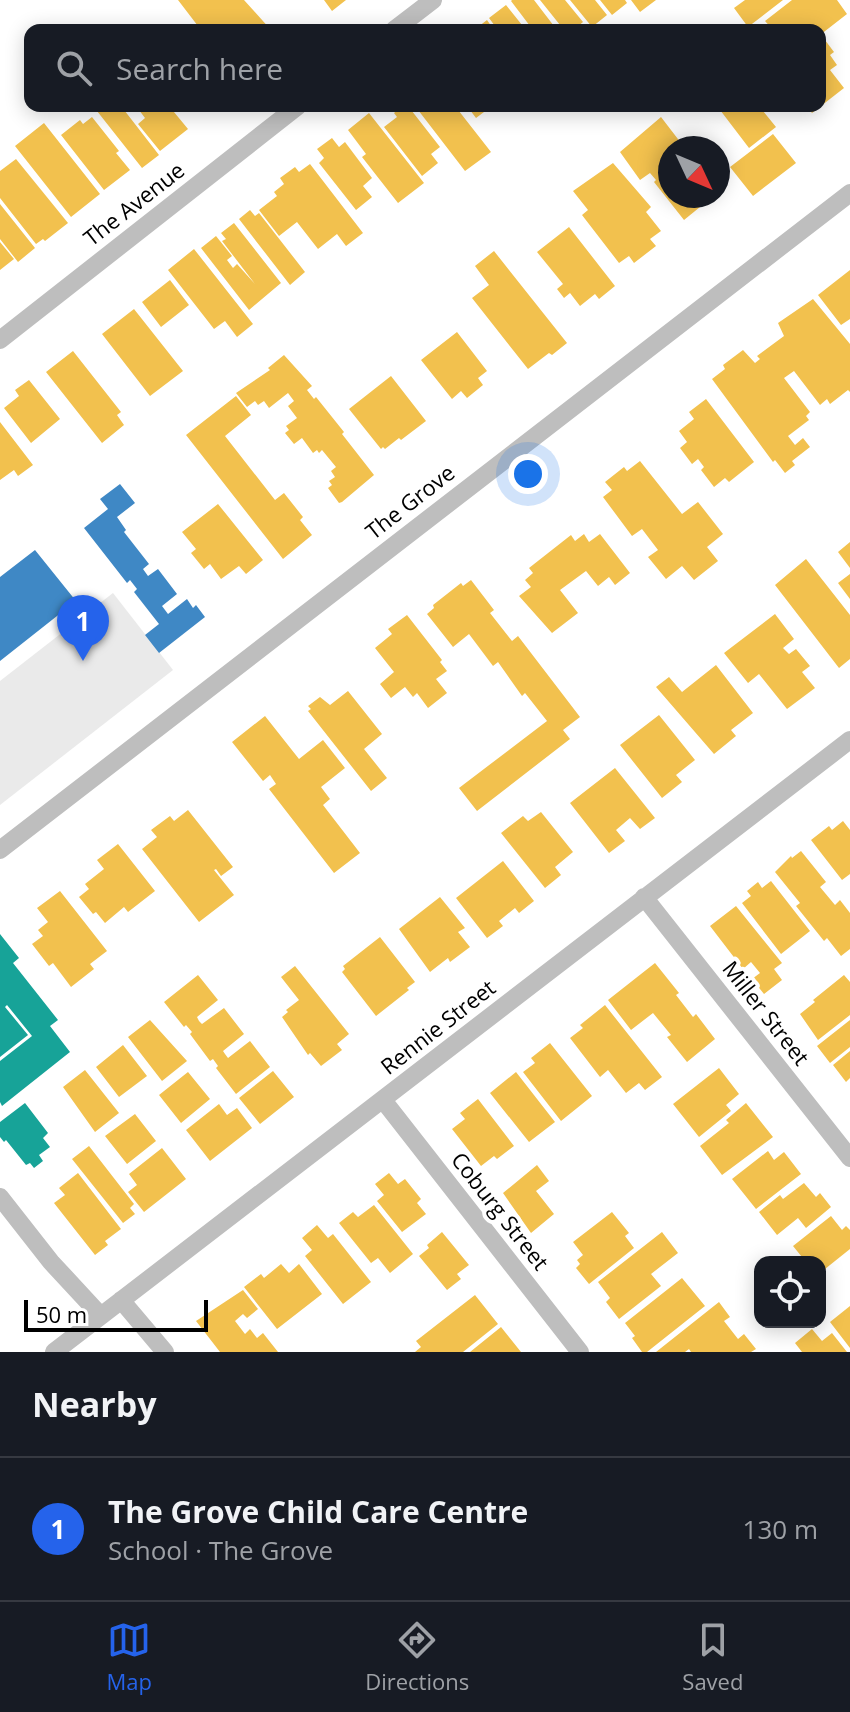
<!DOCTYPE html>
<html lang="en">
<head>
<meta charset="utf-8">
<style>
  body { margin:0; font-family:"Open Sans",sans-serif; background:#20242c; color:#f1f3f6 }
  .controls { position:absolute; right:24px; bottom:24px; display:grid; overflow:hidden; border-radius:16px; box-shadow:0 4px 20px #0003 }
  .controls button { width:72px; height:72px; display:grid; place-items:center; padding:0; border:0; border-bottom:2px solid #363941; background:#171b24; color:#f1f3f6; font:40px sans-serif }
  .compass { position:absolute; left:658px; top:136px; width:72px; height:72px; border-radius:50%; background:#171b24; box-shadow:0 4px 20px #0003; rotate:134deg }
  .scale { position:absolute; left:24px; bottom:20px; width:184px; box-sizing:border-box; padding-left:8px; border:4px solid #000; border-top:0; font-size:22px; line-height:28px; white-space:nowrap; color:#000; -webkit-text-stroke:6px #fff; paint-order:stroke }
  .you { position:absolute; left:528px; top:474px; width:28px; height:28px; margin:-20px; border:6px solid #fff; border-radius:50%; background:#1a73e8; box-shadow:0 0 0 12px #1a73e833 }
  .badge { display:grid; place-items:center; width:52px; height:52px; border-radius:50%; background:#2563eb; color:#fff; font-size:26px; font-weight:700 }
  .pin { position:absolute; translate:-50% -66px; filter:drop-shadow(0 2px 4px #0008) }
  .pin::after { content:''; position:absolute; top:42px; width:28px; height:24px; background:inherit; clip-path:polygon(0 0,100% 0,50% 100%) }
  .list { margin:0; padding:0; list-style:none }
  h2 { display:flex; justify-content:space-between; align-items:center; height:104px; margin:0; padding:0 32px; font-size:34px }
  h2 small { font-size:26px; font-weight:400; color:#9ea1a6 }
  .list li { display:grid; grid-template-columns:52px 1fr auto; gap:24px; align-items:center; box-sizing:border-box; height:144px; padding:0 32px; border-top:2px solid #363941 }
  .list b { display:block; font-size:30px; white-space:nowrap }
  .list p { margin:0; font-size:26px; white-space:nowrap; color:#9ea1a6 }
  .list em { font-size:26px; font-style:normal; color:#9ea1a6 }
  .icon { flex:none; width:44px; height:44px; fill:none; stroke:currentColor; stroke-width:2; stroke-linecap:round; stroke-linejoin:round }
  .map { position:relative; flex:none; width:850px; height:1352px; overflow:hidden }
  .search { position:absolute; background:#171b24; box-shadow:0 4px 20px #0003; left:24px; right:24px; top:24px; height:88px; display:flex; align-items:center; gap:20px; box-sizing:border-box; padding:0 28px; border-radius:16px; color:#9ea1a6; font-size:30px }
  .sheet { height:248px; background:#171b24 }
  nav { display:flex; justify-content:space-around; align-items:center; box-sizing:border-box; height:112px; border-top:2px solid #363941; background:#171b24; font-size:22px; color:#9ea1a6 }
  nav a { display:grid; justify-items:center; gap:4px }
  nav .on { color:#2563eb }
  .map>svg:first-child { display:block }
  .green { fill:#eaeaea }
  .homes { fill:#f2c14e }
  .schools { fill:#3f88c5 }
  .public { fill:#17a398 }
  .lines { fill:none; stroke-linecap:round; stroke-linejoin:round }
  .minor { stroke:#bebebe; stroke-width:18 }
  .labels { text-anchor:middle; stroke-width:8; stroke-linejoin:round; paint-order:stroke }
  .street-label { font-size:22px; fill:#000; stroke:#fff }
</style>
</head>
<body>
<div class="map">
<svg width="850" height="1352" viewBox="0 0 850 1352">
  <rect width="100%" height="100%" fill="#fff"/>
  <path class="green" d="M113,593L173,670L0,805V681Z"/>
  <path class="homes" d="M178,0H244L271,30H201Z
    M324,0H346L332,11Z
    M512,0H534L557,30H533L511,1Z
    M540,0H565L583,22L577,27L579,30H564Z
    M570,0H595L607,15L592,27Z
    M600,0H625L627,3L612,15Z
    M631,0H656L640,12Z
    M745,0H783L748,27L734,8Z
    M792,0H837L847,14L820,35V30H773L765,21Z
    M506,5L526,30H498L489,18Z
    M487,20L494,30H474Z
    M825,40L834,52L830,55L837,65L830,70L844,88L812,113L806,106H820V44Z
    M93,106H121L159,155L142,168Z
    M136,106H169L188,129L160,151L138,124L145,118Z
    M402,106H408L440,147L431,154L438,163L422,176L384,127L397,117L394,113Z
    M415,106H455L491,152L465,171Z
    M467,106H492L476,118Z
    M717,106H759L776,127L749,148Z
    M369,113L424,183L398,203L362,157L366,154L348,130Z
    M92,117L119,151L116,153L130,170L104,190L61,135L80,120L83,124Z
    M661,117L681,143L678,148H670V196H699L694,200L700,207L684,220L654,182L656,180L650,173L640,180L620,152Z
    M44,123L100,194L71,217L15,146Z
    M773,134L796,163L753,196L730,167Z
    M332,138L339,147L345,142L372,178L363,186L372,197L356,210L319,163L324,158L317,149Z
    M16,159L68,223L45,241L43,239L36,244L0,198V171Z
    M613,163L651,207L646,212L661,231L650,239L656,246L634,263L629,256L619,263L582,215L588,210L573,191Z
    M310,164L363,233L346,246L337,234L318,249L297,222L279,236L259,210L277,196L274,192L284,184L280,178L295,167L299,172Z
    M0,204L35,248L18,262L0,239Z
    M250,210L255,216L259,213L305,272L290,285L239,219Z
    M234,223L281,283L249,310L201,248L216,236L232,256L227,260L233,268L237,264L255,284L222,241L226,239L221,233Z
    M569,227L615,286L599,299L595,294L580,306L570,293L564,298L557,289L563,284L537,252Z
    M0,242L14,259L0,270Z
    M194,249L253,324L237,337L225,321L214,329L168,270Z
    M494,251L567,343L552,355L549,353L528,369L472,298L489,285L475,266Z
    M850,270V319L841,325L818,295Z
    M170,280L189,305L161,327L142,302Z
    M813,299L850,344V392L848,390L830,404L827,399L820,405L794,371L784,378L810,412L806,416L809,420L788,436L795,445L803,438L810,447L792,461L795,465L785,473L775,460L773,462L712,379L725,369L723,365L743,350L755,363L760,359L757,356L784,336L778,323Z
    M134,309L183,371L150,396L102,334Z
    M457,332L487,371L478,378L483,385L467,398L461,391L452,399L421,360Z
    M73,351L121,412L117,415L124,425L102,443L46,372Z
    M284,355L312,386L307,390L314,399L316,397L344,432L342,434L374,475L342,502L339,503L328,488L332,485L329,481L335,477L331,471L336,467L322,450L319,453L317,450L313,453L302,438L294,444L285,433L289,430L286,426L297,418L288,406L294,401L288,393L269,408L264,401L258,405L255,401L247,407L236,393L270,370L268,368Z
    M391,376L426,421L401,440L399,438L385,449L383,447L381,449L349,409Z
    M29,380L60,419L31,443L4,408L19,396L15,390Z
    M236,396L251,415L225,436L275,500L284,493L303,517L300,520L312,535L283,559L186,435Z
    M706,399L754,462L729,482L725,478L714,487L701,470L704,467L698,459L692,464L680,448L687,442L679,431L694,419L689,412Z
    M0,422L33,465L18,476L14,470L0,480Z
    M640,461L682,514L698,502L723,534L707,547L718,561L694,580L682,566L666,579L648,557L658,550L642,529L632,536L603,497L612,490L605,482L624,467L627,471Z
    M218,504L263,560L246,574L239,566L221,579L210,564L204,569L191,553L196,549L182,532Z
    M584,534L589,542L600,534L630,573L615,585L609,577L598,586L586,571L560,590L578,613L552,633L519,596L531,587L525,580L533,573L529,568L571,535L575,541Z
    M850,542V568L838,552Z
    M806,559L850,615V659L839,668L775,585Z
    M850,574V599L838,583Z
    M471,580L494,610L490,613L512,641L518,636L580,717L563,730L570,739L477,811L459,788L547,721L525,693L522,696L498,662L493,666L469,634L453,647L427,614L434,608L433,605L461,583L463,586Z
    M775,614L794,639L783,648L789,654L796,649L810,666L802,672L815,688L787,709L759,674L748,683L724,653Z
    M407,615L442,660L440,662L447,671L436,679L447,693L428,708L417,693L413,697L405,687L391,698L380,684L394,672L375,648L392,634L388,629Z
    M716,665L753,713L731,730L736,736L714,754L656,687L669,677L682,692Z
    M348,691L382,734L364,749L387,778L371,791L308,711L311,709L308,706L320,697L330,705Z
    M659,715L695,760L676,775L682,782L662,798L620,745Z
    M265,716L299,759L323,740L345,768L321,787L330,799L323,805L360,853L334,873L269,789L276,784L270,775L263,781L232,742Z
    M615,768L655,818L640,829L630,818L616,830L625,841L609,853L570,803Z
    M188,810L233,867L221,876L216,869L214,870L234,895L199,922L142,849L157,837L151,830L170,816L174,821Z
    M541,812L573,852L555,867L561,875L545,888L501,833L523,816L528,821Z
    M843,821L850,830V874L842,880L811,840L829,826L832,830Z
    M118,844L155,891L128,912L124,907L105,923L96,912L93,914L79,897L89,889L85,884L104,869L97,860Z
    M801,851L826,882L820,887L835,905L840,900L850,913V949L841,956L827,938L824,941L796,906L800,903L775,872L791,856L792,858Z
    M503,861L534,901L519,913L515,908L499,921L503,926L487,938L456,898Z
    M771,881L810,931L781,954L742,903L751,896L747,891L758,882L762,888Z
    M60,891L107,951L90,964L94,969L71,987L53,963L49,966L32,944L43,936L38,930L48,922L37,908Z
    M440,897L465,928L458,932L470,947L450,962L448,958L430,972L399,929Z
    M736,906L782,963L774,969L782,980L764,994L752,979L760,973L751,962L743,969L710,926Z
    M380,937L415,982L407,988L409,990L376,1016L342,972L345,969L343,966Z
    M655,963L679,993L676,995L693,1017L696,1014L715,1039L687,1062L667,1037L671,1035L653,1013L631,1030L608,1000Z
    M295,966L349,1034L337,1044L342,1050L321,1066L310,1053L308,1055L282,1017L288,1012L286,1010L299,1000L281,977Z
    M198,975L218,1000L197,1017L199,1021L202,1024L224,1008L244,1034L223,1051L225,1054L228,1058L250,1041L270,1067L236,1094L216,1068L218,1066L213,1059L210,1061L190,1034L192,1032L186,1025L184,1027L164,1002Z
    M844,975L850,982V1015L818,1040L800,1014L815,1002L813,1000Z
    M605,1005L662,1077L645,1090L639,1083L626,1093L608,1070L600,1077L570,1038L583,1028L580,1025Z
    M150,1020L187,1061L162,1081L128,1037Z
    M850,1020V1047L830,1063L817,1046Z
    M550,1043L592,1096L561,1121L523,1072L535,1063L531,1058Z
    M123,1045L147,1076L119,1097L96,1067Z
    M850,1051V1078L846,1082L833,1065Z
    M719,1068L739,1094L726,1105L731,1111L699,1137L673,1104Z
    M85,1070L119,1113L95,1132L63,1087Z
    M273,1071L294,1097L260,1124L239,1098Z
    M188,1072L210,1099L181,1123L159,1095Z
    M516,1072L555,1122L529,1142L490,1093Z
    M478,1099L514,1146L497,1159L494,1156L481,1166L452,1129L465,1119L460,1113Z
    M746,1103L773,1137L722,1175L700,1146L729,1123L726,1120Z
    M219,1104L227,1115L237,1108L252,1128L210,1161L186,1130Z
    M135,1114L156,1141L127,1164L105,1136Z
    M89,1146L134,1204L130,1208L135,1214L123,1223L72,1159Z
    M162,1148L186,1179L144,1212L128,1192L137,1185L129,1174Z
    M768,1151L774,1160L784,1152L801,1174L756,1209L732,1179Z
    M537,1165L549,1181L536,1191L554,1214L531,1233L503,1193Z
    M78,1173L121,1229L105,1241L108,1245L95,1255L54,1203L65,1195L59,1188Z
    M389,1173L398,1184L405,1179L421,1199L417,1203L426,1214L402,1232L377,1201L384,1195L375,1184Z
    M804,1183L816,1197L820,1193L831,1207L806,1228L798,1218L777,1235L759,1212L780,1195L783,1199Z
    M374,1205L413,1254L390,1273L378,1258L371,1263L339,1223L353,1212L358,1217Z
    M612,1212L629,1233L625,1236L634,1248L589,1284L576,1268L580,1264L577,1260L583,1255L573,1242Z
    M831,1216L842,1230L846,1226L850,1230V1249L820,1273V1262H806L793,1246Z
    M317,1225L328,1238L333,1234L371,1282L343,1304L305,1256L312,1250L302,1238Z
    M442,1232L469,1265L457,1274L461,1279L447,1290L419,1256L429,1248L427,1245Z
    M662,1232L678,1253L651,1274L661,1286L619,1319L606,1302L610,1298L598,1282Z
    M281,1264L289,1273L299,1264L322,1294L277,1329L244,1287L261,1274L264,1278Z
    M682,1278L705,1306L647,1352H642L632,1338L635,1336L625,1323Z
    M243,1290L258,1309L247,1318L243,1314L235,1321L245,1334L250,1329L257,1338L263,1333L278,1352H220L196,1321Z
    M475,1295L498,1324L463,1352H415L421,1347L416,1341Z
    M719,1302L730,1317L724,1321L738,1339L744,1334L756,1349L751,1352H691L689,1349L685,1352H656Z
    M850,1306V1348L830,1322Z
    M501,1327L521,1352H470Z
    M812,1329L822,1341L832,1333L847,1352H802L795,1343Z"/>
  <path class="schools" d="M120,484L135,503L117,517L126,530L124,532L149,564L143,569L148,576L158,569L177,594L162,606L168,614L187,599L193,608L196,605L205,617L159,653L145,635L159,624L134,592L137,589L130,580L127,583L84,528L108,509L100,499Z
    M35,550L76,601L0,661V577Z"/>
  <path class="public" d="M0,934L19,958L13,963L58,1020L50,1026L70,1052L2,1106L0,1102V1061L32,1036L7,1005L5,1007L28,1035L0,1057Z
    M25,1103L48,1133L43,1138L50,1147L39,1155L43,1161L34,1168L30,1163L26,1165L6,1140L4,1142L0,1137V1122Z"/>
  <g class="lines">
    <path class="minor" d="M394,30L433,0
      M0,340L298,106
      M0,850L850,193
      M644,897L850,1158
      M383,1100L580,1352
      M0,1197L51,1262L101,1316
      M121,1300L165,1352
      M54,1352L850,740"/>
  </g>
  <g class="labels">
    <g class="street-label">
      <text transform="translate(134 204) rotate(-38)" y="8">The Avenue</text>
      <text transform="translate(410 502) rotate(-38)" y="8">The Grove</text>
      <text transform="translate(766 1013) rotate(52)" y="8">Miller Street</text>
      <text transform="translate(438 1027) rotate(-38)" y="8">Rennie Street</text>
      <text transform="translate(500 1211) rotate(52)" y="8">Coburg Street</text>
    </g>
  </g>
</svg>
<div class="controls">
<button><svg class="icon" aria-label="locate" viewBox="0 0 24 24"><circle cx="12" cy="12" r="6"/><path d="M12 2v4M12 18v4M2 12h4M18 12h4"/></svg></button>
</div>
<svg class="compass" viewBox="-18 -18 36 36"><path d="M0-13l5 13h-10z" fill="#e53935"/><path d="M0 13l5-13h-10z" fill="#9ea1a6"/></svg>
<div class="scale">50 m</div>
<div class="you"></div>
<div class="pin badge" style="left:83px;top:661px">1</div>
<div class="search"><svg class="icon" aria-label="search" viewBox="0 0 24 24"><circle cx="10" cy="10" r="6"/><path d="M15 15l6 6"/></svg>Search here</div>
</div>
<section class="sheet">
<h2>Nearby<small></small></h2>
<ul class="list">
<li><span class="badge">1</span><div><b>The Grove Child Care Centre</b><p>School · The Grove</p></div><em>130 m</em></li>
</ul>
</section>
<nav>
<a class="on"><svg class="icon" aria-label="map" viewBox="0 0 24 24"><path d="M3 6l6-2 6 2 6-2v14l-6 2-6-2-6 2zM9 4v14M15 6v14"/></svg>Map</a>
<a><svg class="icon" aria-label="directions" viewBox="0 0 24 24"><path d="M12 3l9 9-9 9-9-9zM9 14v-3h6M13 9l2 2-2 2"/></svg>Directions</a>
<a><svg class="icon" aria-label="saved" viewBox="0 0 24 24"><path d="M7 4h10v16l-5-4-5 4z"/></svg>Saved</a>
</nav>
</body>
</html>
